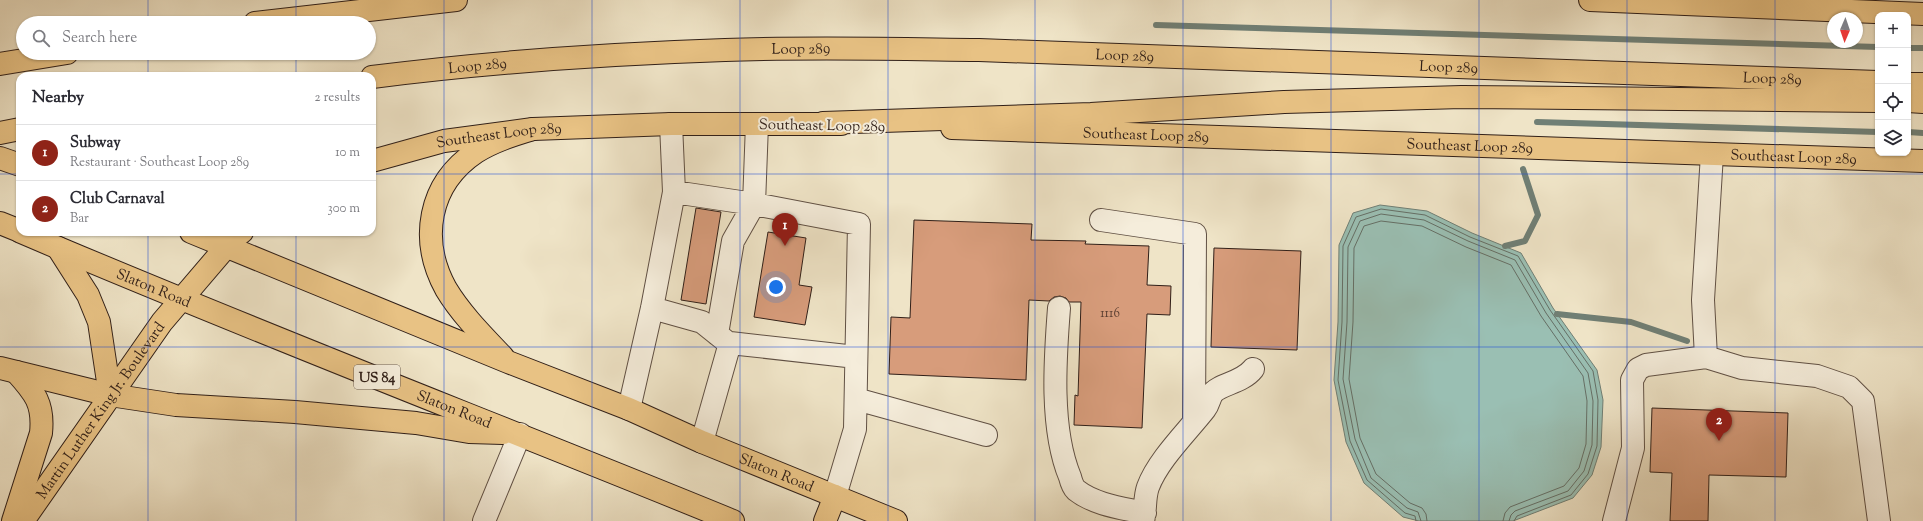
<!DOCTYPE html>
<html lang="en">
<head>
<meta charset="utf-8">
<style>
  body { margin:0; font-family:"Sorts Mill Goudy",serif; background:#f2f2f3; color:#2b2b33 }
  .controls { position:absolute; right:12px; top:12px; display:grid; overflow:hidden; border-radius:8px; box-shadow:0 1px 3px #0004 }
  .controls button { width:36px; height:36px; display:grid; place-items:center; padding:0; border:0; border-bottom:1px solid #e1e1e2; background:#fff; color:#2b2b33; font:20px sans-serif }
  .compass { position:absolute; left:1827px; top:12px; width:36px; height:36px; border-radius:50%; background:#fff; box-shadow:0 1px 3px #0004; rotate:182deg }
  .you { position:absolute; left:776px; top:287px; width:14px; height:14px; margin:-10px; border:3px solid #fff; border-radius:50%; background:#1a73e8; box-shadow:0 0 0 6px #1a73e833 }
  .badge { display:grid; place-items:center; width:26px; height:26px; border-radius:50%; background:#8f2418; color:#fff; font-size:13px; font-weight:700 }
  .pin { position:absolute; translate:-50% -33px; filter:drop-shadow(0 1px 2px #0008) }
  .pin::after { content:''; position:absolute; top:21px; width:14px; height:12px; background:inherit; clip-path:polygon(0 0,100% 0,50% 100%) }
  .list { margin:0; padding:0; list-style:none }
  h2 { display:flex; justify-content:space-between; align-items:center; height:52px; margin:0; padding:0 16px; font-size:17px }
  h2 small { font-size:13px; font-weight:400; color:#7c7c81 }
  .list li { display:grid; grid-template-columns:26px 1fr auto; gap:12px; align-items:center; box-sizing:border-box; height:56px; padding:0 16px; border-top:1px solid #e1e1e2 }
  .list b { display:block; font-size:15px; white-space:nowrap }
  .list p { margin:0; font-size:13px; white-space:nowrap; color:#7c7c81 }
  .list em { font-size:13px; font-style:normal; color:#7c7c81 }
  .icon { flex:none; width:22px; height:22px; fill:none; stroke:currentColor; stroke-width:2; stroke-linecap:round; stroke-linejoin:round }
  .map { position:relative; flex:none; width:1923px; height:521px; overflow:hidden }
  .search { position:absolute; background:#fff; box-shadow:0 1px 3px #0004; left:16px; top:16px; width:360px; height:44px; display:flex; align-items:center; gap:10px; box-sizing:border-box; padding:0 14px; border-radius:22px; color:#7c7c81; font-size:15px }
  .panel { position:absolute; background:#fff; box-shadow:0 1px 3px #0004; left:16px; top:72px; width:360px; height:164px; border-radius:12px }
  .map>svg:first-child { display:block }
  .water { fill:#9abfb3; stroke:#707f75 }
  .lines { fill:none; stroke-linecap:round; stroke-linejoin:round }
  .shore { stroke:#656f66; stroke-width:1 }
  .stream { stroke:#707f75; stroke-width:6 }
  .building { fill:#d79c7b; stroke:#301f18 }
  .minor-casing { stroke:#605044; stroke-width:24 }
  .major-casing { stroke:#301f18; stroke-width:24 }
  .highway-casing { stroke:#301f18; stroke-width:24 }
  .minor { stroke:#f5eddb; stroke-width:22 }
  .major { stroke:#e8c284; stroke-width:22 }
  .highway { stroke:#e8c284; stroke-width:22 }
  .grid { fill:none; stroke:#1d4ed8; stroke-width:1; stroke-opacity:0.55 }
  .labels { text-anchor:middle; stroke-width:4; stroke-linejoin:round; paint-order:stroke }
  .number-label { font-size:13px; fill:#5a3e31 }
  .shield { fill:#f5eddb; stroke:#6b5d52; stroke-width:1 }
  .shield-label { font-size:14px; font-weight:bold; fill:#301f18 }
  .street-label { font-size:15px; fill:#301f18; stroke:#f5eddb }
</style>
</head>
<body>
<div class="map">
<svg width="1923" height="521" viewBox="0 0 1923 521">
  <rect width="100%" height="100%" fill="#efe4c7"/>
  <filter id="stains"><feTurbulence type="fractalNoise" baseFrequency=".005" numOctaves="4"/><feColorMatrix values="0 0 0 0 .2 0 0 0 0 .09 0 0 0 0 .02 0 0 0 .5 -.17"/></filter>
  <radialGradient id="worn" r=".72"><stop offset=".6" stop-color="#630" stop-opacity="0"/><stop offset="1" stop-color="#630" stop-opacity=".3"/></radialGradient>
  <path class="water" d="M1380,205L1427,211L1472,233L1521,253L1553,308L1597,370L1603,400L1601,447L1592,475L1573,498L1513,521H1419L1403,517L1364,483L1346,442L1334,380L1338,322L1339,245L1353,213Z"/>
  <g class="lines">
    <path class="shore" d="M1416,521L1415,516L1405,513L1367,480L1350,441L1338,380L1342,322L1343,246L1356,217L1381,209L1425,215L1470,237L1518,256L1550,310L1593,371L1598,400L1597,446L1588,474L1571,495L1517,516L1514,521
      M1421,521L1418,512L1407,508L1371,478L1355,439L1343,379L1347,322L1348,247L1360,221L1381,214L1424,220L1468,241L1515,260L1546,313L1588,373L1593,401L1592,445L1584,471L1568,491L1515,511L1511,515L1509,521
      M1427,521L1426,514L1422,508L1410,503L1376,474L1360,438L1349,379L1353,322L1354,248L1364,226L1381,221L1422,226L1466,247L1511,265L1541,316L1583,376L1587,401L1586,444L1579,468L1564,486L1510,507L1505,513L1503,521"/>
    <path class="stream" d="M1156,25L1878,47
      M1908,48H1923
      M1537,122L1878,132
      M1908,132L1923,133
      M1505,246L1525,241L1538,215L1523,169
      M1557,314L1631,322L1687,341"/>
  </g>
  <path class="building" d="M696,208L721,212L706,304L681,300Z
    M914,220L1032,224L1031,240L1086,241L1085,244L1149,246L1147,285L1171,286L1170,315L1147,314L1142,428L1074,425L1075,395L1078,396L1081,302H1069L1066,298L1060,296L1054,297L1049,301L1029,300L1026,380L889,374L891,317L910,318Z
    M768,232L806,238L799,285L812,287L805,325L754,317Z
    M1214,248L1301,251L1297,350L1211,347Z
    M1652,408L1788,413L1786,477L1709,475L1708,521H1670L1672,473L1650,472Z"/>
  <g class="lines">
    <defs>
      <path id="minor" d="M671,124L674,192
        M1101,220L1195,234L1194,421
        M652,308L702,322L727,342
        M1059,308C1055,359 1050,429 1070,477C1071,481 1073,487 1076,490C1095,505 1122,508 1145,513
        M717,334L733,241L754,204L757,124
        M1706,357L1703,300L1712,154
        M856,399L986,435
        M629,409L652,308L674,192L754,204L859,224L855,429L835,496
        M702,442L730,343L856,357
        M484,521L520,434
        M1143,521C1146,510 1144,498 1148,487C1158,460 1187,432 1205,409C1209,404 1209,399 1212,394C1219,384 1242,383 1253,369
        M1614,521L1633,448L1632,380L1638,369L1646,365L1706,357L1742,368L1817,376L1849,387L1863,401L1879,521"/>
      <g id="major">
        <path id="s1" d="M952,128L1923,161"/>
        <path id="s2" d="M372,161L444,141L533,129L671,124H841"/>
        <path d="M0,368L110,395"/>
        <path d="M13,521L41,433C44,404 35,393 16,372"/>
        <path id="s3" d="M23,521L162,322L232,240L242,232"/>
      </g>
      <g id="highway">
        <path d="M1590,0L1923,14"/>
        <path d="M255,23L456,0"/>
        <path d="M0,64L67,53"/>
        <path id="s4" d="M372,77C489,62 607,54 725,50C810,47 894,49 979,50L1878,82"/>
        <path d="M1908,84H1923"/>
        <path d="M1908,101L1923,102"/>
        <path d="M823,123L1091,114L1284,102L1462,97L1878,101"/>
        <path d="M0,133L20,129"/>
        <path d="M0,158L20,165"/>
        <path d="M0,223L20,231"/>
        <path id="s5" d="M21,232C257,333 496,424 733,521"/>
        <path id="s6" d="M191,232L508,362L629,409L702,442L896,521"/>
        <path d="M58,248L88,295L99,322L110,395L176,405L295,412L416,423L469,432L503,433"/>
        <path d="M503,357C483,336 461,314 446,289C419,240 428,184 476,152C494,141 513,135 533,129"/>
        <path d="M825,521L835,496"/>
      </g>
    </defs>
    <use href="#minor" class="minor-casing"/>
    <use href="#major" class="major-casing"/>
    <use href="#highway" class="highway-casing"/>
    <use href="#minor" class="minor"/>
    <use href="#major" class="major"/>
    <use href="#highway" class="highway"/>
  </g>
  <path class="grid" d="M148,0V23M296,0V23M444,0V521M592,0V521M740,0V521M888,0V521M1035,0V521M1183,0V521M1331,0V521M1479,0V521M1627,0V521M1775,0V521M148,53V76M296,53V76M0,174H20M372,174H1923M148,232V521M296,232V521M0,347H1923"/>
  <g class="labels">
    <g class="number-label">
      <text x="1110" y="317">1116</text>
    </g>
    <rect class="shield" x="354" y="365" width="46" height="24" rx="3"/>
    <g class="shield-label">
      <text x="377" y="382">US 84</text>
    </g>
    <g class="street-label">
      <text dy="5" stroke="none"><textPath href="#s4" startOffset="430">Loop 289</textPath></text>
      <text dy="5" stroke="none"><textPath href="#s4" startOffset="754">Loop 289</textPath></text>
      <text dy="5" stroke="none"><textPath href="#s4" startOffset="106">Loop 289</textPath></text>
      <text dy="5" stroke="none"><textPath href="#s4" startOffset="1078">Loop 289</textPath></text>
      <text dy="5" stroke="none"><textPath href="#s4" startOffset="1402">Loop 289</textPath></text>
      <text transform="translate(822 125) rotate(1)" y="5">Southeast Loop 289</text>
      <text dy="5" stroke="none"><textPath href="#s1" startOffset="194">Southeast Loop 289</textPath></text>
      <text dy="5" stroke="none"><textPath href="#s2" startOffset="130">Southeast Loop 289</textPath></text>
      <text dy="5" stroke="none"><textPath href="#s1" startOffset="518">Southeast Loop 289</textPath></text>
      <text dy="5" stroke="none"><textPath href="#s1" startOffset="842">Southeast Loop 289</textPath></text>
      <text dy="5" stroke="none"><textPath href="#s5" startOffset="144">Slaton Road</textPath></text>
      <text dy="5" stroke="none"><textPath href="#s5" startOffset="468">Slaton Road</textPath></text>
      <text dy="5" stroke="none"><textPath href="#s3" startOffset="135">Martin Luther King Jr. Boulevard</textPath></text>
      <text dy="5" stroke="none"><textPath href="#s6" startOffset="633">Slaton Road</textPath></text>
    </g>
  </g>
  <rect width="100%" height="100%" filter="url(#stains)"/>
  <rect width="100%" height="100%" fill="url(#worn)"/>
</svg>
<div class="controls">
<button>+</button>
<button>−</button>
<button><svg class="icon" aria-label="locate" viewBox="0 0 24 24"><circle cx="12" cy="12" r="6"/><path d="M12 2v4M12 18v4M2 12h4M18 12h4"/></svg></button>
<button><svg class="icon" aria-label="layers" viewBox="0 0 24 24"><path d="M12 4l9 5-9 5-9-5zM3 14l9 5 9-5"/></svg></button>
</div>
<svg class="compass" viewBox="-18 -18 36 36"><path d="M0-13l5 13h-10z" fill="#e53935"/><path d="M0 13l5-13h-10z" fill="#7c7c81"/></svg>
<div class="you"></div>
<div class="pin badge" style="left:785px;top:246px">1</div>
<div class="pin badge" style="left:1719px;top:441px">2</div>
<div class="search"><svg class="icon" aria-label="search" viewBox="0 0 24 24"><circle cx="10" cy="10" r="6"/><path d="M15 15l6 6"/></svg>Search here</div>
<section class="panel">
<h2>Nearby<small>2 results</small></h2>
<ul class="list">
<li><span class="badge">1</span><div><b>Subway</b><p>Restaurant · Southeast Loop 289</p></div><em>10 m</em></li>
<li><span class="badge">2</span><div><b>Club Carnaval</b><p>Bar</p></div><em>300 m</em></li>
</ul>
</section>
</div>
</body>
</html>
